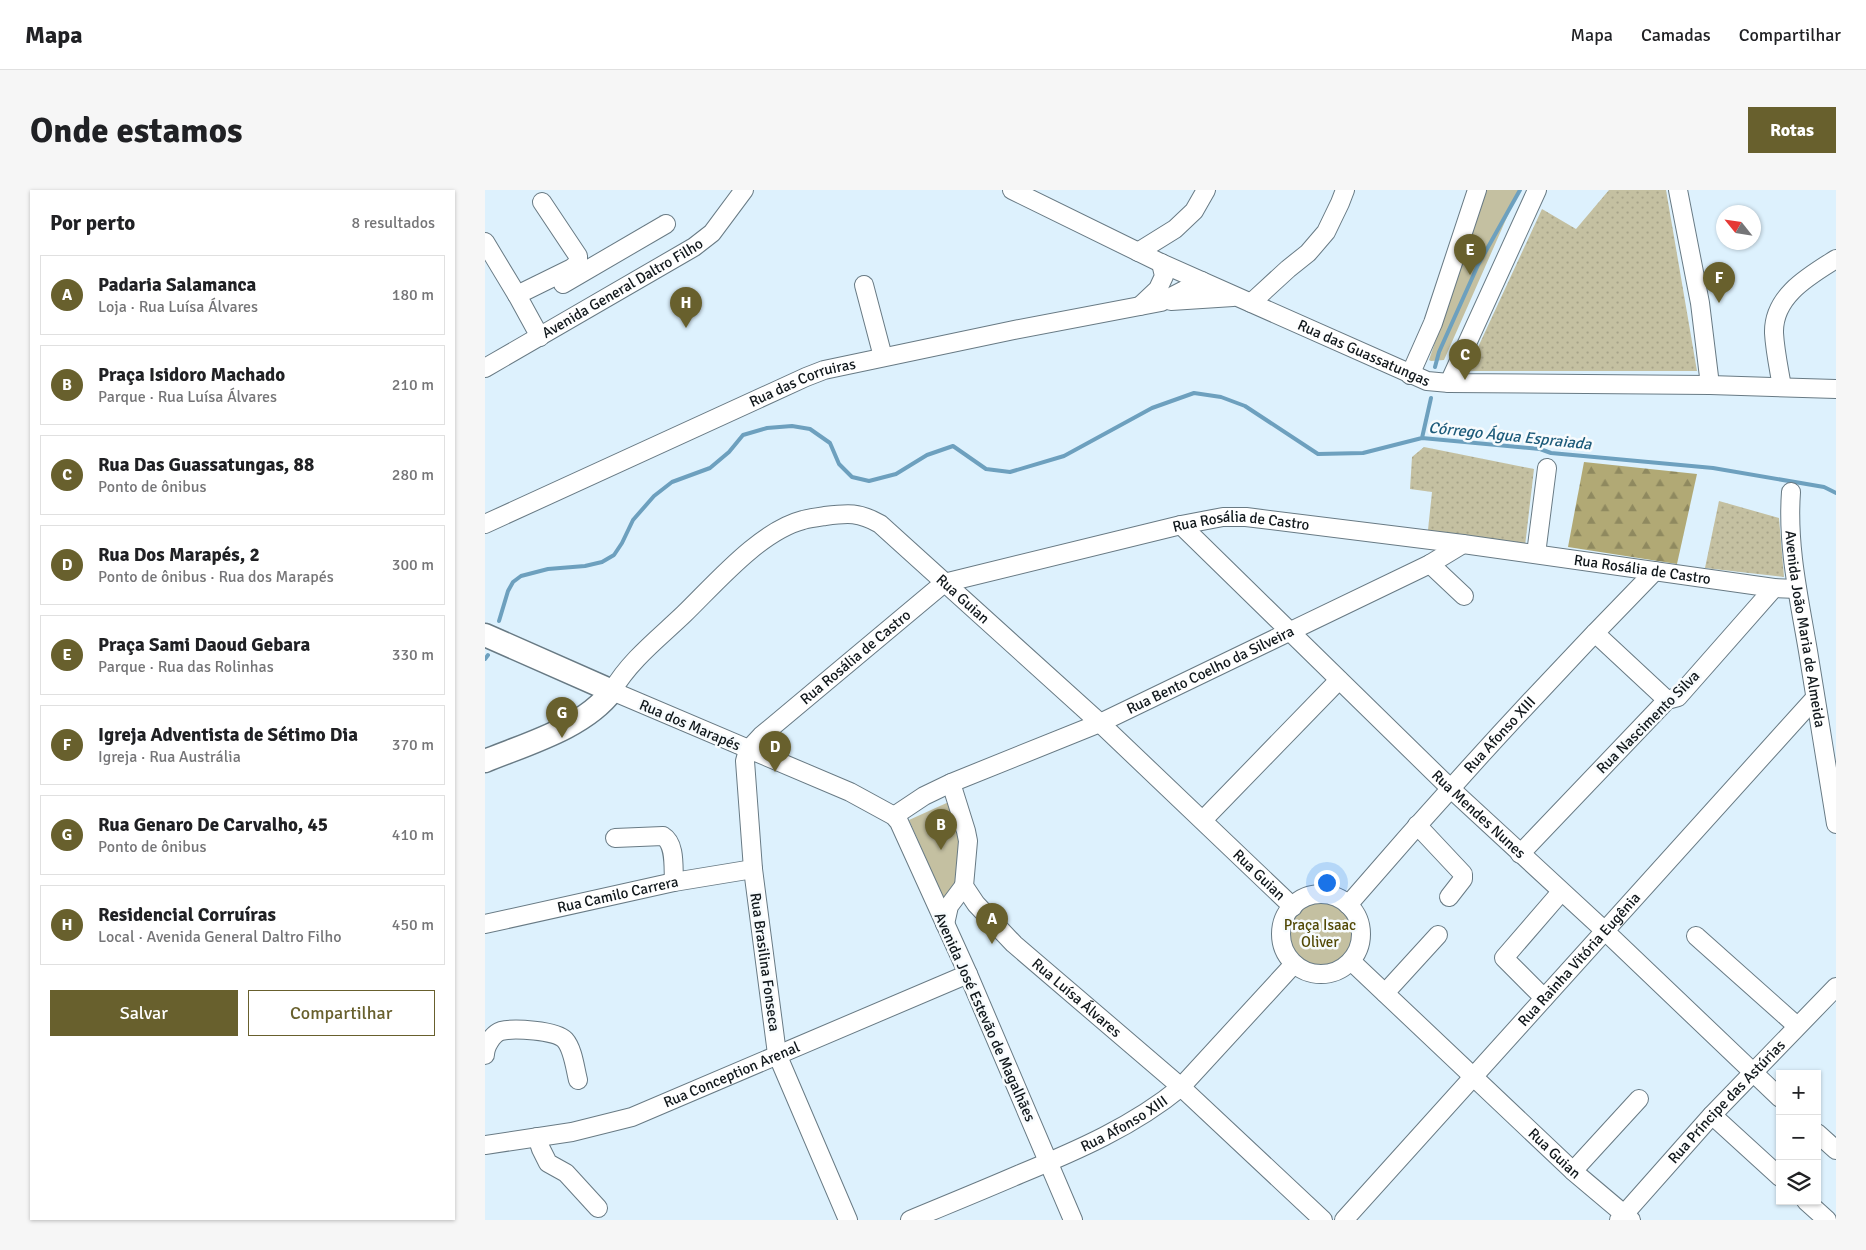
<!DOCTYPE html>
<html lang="pt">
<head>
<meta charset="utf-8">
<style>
  body { margin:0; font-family:Signika,sans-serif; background:#f6f6f6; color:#202124 }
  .controls { position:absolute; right:15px; bottom:15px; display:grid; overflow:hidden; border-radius:0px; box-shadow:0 1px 4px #0004 }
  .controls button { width:45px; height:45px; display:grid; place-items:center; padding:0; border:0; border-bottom:1px solid #e0e0e0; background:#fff; color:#202124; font:25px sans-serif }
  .compass { position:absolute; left:1231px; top:15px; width:45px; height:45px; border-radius:50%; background:#fff; box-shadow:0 1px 4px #0004; rotate:300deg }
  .you { position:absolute; left:841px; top:692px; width:18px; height:18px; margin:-12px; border:4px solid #fff; border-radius:50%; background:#1a73e8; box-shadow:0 0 0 8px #1a73e833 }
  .badge { display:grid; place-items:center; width:32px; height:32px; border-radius:50%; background:#68602d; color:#fff; font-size:16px; font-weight:700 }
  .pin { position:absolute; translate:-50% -41px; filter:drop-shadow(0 1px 2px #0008) }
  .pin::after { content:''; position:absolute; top:26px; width:18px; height:15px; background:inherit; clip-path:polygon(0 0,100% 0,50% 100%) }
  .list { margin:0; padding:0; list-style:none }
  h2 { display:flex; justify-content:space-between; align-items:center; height:65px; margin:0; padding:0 20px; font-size:21px }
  h2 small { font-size:16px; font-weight:400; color:#757577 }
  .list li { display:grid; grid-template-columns:32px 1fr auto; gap:15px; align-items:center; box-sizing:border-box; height:80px; margin:0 10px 10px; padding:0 10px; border:1px solid #e0e0e0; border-radius:0px }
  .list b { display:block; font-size:19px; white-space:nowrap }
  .list p { margin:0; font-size:16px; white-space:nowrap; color:#757577 }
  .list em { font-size:16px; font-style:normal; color:#757577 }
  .actions { display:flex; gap:10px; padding:15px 20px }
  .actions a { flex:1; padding:11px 0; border:1px solid #68602d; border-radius:0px; text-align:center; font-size:18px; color:#68602d }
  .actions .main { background:#68602d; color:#fff }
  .icon { flex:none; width:28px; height:28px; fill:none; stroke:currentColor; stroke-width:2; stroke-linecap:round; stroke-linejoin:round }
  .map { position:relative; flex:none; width:1351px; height:1030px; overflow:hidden; border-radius:0px }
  header { display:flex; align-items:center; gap:30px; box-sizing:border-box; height:70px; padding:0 25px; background:#fff; border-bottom:1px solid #e0e0e0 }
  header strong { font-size:24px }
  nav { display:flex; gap:28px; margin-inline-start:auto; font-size:18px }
  .intro { display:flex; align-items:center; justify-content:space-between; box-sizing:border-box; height:120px; padding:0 30px }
  h1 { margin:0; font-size:35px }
  .button { padding:12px 22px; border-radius:0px; background:#68602d; color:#fff; font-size:18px; font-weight:700 }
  main { display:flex; gap:30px; padding:0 30px }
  aside { flex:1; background:#fff; border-radius:0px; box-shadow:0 1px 4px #0004 }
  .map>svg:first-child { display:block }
  .grass { fill:url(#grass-dots) }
  .forest { fill:url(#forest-firs) }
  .park { fill:#c4c0a1 }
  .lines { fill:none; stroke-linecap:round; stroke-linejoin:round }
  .stream { stroke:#6da0be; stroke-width:4 }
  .minor-casing { stroke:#687a84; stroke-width:20 }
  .major-casing { stroke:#687a84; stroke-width:25 }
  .minor { stroke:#fff; stroke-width:18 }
  .major { stroke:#fff; stroke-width:22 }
  .labels { text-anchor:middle; stroke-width:5; stroke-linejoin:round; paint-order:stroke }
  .street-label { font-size:15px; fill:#11181c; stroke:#f7fbfd }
  .park-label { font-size:15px; fill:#524906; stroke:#f7fbfd }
  .water-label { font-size:16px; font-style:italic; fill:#1d5b7a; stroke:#f7fbfd }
</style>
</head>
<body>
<header>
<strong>Mapa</strong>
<nav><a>Mapa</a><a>Camadas</a><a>Compartilhar</a></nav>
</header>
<div class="intro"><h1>Onde estamos</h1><a class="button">Rotas</a></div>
<main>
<aside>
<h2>Por perto<small>8 resultados</small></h2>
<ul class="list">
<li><span class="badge">A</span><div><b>Padaria Salamanca</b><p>Loja · Rua Luísa Álvares</p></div><em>180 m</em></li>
<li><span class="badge">B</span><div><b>Praça Isidoro Machado</b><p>Parque · Rua Luísa Álvares</p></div><em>210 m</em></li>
<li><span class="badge">C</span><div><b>Rua Das Guassatungas, 88</b><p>Ponto de ônibus</p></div><em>280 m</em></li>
<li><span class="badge">D</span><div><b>Rua Dos Marapés, 2</b><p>Ponto de ônibus · Rua dos Marapés</p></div><em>300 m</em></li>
<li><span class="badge">E</span><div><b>Praça Sami Daoud Gebara</b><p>Parque · Rua das Rolinhas</p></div><em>330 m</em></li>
<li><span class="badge">F</span><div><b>Igreja Adventista de Sétimo Dia</b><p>Igreja · Rua Austrália</p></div><em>370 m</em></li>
<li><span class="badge">G</span><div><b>Rua Genaro De Carvalho, 45</b><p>Ponto de ônibus</p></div><em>410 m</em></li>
<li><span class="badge">H</span><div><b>Residencial Corruíras</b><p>Local · Avenida General Daltro Filho</p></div><em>450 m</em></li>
</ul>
<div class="actions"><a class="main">Salvar</a><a>Compartilhar</a></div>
</aside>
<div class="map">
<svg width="1351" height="1030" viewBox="0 0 1351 1030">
  <defs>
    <pattern id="grass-dots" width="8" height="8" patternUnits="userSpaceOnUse" patternTransform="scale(1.25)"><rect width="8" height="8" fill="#c4c0a1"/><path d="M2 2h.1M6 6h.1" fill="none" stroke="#a7a48a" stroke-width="1.8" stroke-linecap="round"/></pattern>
    <pattern id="forest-firs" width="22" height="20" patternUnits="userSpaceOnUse" patternTransform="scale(1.25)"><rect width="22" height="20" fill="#b1a975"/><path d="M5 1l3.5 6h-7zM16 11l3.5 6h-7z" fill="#8f895f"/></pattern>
  </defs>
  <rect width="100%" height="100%" fill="#ddf1fd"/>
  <path class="grass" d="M1124,0H1181L1212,181H982L1057,19L1091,39Z
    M939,257L1049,279L1040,356L943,340L947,302L925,299L927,267Z
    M1234,311L1294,328L1299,387L1220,378Z"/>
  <path class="forest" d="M1099,272L1212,284L1192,374L1083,357Z"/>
  <path class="park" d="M1002,0H1034L959,170L946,171L944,170Z
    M466,611L475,655L472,702L459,709L424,630Z
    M799 744a36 36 0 1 1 72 0a36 36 0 1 1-72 0Z"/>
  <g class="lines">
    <path class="stream" d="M950,177L954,162L993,75L1035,0
      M937,248L946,208
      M14,431L23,401L28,392L36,386L63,379L100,376L117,372L129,365L137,353L148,330L169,306L187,292L225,278L244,262L258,245L282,238L307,236L325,239L345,253L354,274L367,287L384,291L411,284L442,265L468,256L501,279L525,282L579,266L667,218L709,203L736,207L760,216L833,264L878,263L937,248L1055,259L1066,263L1228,278L1339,297L1351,303
      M0,469L3,465"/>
    <defs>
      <g id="minor">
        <path id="s1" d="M527,0L676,73L942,191L964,193L1225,195L1351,199"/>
        <path d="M1193,0L1215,113L1225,195"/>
        <path d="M0,52L32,105"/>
        <path d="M653,62L690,39L709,21L721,0"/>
        <path d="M78,94L181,34"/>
        <path d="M379,95L398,167"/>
        <path d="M686,111L748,107"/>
        <path d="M766,113L803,79L823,63L841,42L855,13L860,0"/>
        <path d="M655,116L673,99L679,86L676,73"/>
        <path d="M55,147L32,105L87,78L93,73V66L57,12"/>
        <path id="s2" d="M0,178L209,57L227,43L259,0"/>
        <path d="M925,185L948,133L992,0"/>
        <path d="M964,193L1052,0"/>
        <path d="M1297,197C1294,179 1290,161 1289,143C1288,106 1324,86 1351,69"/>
        <path id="s3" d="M1306,302C1302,356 1314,408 1323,461C1332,519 1342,576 1351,634"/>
        <path id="s4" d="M0,334L321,187L339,180L529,140L676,112L717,91"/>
        <path id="s5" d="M696,335L965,598L1120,741L1295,908"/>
        <path d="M1051,364L1062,278"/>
        <path d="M945,374L979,406"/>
        <path d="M1110,443L1182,510"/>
        <path id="s6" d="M466,593L481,641L483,651L479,696L491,714L529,754L696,897L838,1030"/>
        <path id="s7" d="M409,626L439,606L466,593L615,533L945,374L978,354"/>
        <path d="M718,630L854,490"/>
        <path d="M932,635L978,684V689L964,707"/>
        <path d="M130,648L178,646C191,654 188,678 189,692"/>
        <path d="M1035,664L1182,510L1193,507L1289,398"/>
        <circle cx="836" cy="744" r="40"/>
        <path id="s8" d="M863,715C962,600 1064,489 1170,381"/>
        <path id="s9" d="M0,734L189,692L268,679"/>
        <path d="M460,734L464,716L479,696"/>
        <path d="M1211,746L1312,836"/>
        <path id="s10" d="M866,771L1088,981L1146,1030"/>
        <path d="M900,803L953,745"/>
        <path d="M1059,808L1019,768L1076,702"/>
        <path d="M0,865C0,857 7,844 16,841C28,838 71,840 80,850C88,859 90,878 93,890"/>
        <path d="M1227,925L1295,987"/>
        <path d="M1332,943L1351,960"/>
        <path d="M52,947L56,959L63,973L81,983L113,1018"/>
        <path id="s11" d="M0,955L87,942L147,927L483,784"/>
        <path d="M1088,981L1154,909"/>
        <path d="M1321,1011L1342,1030"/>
        <path id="s12" d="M363,1030L292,864L268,679L260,571L263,560L276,546L459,393L696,335L738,327H761L978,354L1289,398L1312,399"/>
        <path id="s13" d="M425,1030C461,1015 498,1000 535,984C591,961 649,936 696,897L809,774"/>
        <path id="s14" d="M588,1030L483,784L414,632L409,626L365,602L127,501C145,470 174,448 199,424C231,393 275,341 318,330C325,328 333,327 340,326C363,323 374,322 395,334L615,533L808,717"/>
        <path id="s15" d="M859,1030L1330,508"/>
        <path id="s16" d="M1134,1030L1227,925L1351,797"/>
      </g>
      <path id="major" d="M0,445L127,501C99,538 41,554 0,571"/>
    </defs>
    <use href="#minor" class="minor-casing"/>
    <use href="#major" class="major-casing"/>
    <use href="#minor" class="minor"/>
    <use href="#major" class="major"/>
  </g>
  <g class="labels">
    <g class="street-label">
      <text dy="5" stroke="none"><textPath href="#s2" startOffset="159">Avenida General Daltro Filho</textPath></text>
      <text dy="5" stroke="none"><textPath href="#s1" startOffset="388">Rua das Guassatungas</textPath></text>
      <text dy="5" stroke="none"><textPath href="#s4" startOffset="348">Rua das Corruiras</textPath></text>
      <text dy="5" stroke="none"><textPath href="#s12" startOffset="1049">Rua Rosália de Castro</textPath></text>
      <text dy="5" stroke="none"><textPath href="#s12" startOffset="1454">Rua Rosália de Castro</textPath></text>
      <text dy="5" stroke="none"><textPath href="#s14" startOffset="1201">Rua Guian</textPath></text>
      <text dy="5" stroke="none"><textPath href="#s3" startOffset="138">Avenida João Maria de Almeida</textPath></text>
      <text dy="5" stroke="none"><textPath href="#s12" startOffset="629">Rua Rosália de Castro</textPath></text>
      <text dy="5" stroke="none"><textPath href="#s7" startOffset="349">Rua Bento Coelho da Silveira</textPath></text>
      <text transform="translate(1163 532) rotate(-45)" y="5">Rua Nascimento Silva</text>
      <text transform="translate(205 535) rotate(23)" y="5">Rua dos Marapés</text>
      <text dy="5" stroke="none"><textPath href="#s8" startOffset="228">Rua Afonso XIII</textPath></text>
      <text dy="5" stroke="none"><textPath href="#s5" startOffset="415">Rua Mendes Nunes</textPath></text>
      <text dy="5" stroke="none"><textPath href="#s14" startOffset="1606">Rua Guian</textPath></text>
      <text dy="5" stroke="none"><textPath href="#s9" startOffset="136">Rua Camilo Carrera</textPath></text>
      <text dy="5" stroke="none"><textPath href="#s15" startOffset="351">Rua Rainha Vitória Eugênia</textPath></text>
      <text transform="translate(280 772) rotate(82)" y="5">Rua Brasilina Fonseca</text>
      <text dy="5" stroke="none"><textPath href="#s6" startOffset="265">Rua Luísa Álvares</textPath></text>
      <text transform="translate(500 827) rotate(66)" y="5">Avenida José Estevão de Magalhães</text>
      <text dy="5" stroke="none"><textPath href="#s11" startOffset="258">Rua Conception Arenal</textPath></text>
      <text dy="5" stroke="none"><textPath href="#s16" startOffset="160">Rua Príncipe das Astúrias</textPath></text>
      <text dy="5" stroke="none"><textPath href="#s13" startOffset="235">Rua Afonso XIII</textPath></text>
      <text dy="5" stroke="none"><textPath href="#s10" startOffset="280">Rua Guian</textPath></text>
    </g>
    <g class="park-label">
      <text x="835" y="740">Praça Isaac<tspan x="835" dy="17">Oliver</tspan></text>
    </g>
    <g class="water-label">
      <text transform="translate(1025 245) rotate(6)" y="6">Córrego Água Espraiada</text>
    </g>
  </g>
</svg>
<div class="controls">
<button>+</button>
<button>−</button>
<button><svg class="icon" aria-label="layers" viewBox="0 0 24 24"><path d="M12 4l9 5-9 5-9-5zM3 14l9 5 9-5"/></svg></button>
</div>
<svg class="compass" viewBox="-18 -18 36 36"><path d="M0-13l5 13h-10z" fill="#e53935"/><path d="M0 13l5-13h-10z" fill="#757577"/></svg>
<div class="you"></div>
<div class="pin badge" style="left:507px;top:754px">A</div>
<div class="pin badge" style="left:456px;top:660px">B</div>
<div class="pin badge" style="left:980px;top:190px">C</div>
<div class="pin badge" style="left:290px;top:582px">D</div>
<div class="pin badge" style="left:985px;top:85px">E</div>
<div class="pin badge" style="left:1234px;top:113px">F</div>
<div class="pin badge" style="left:77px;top:548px">G</div>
<div class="pin badge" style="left:201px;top:138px">H</div>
</div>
</main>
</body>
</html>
